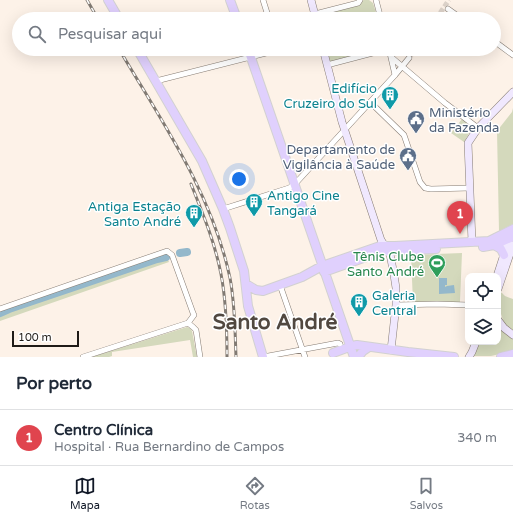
<!DOCTYPE html>
<html lang="pt">
<head>
<meta charset="utf-8">
<style>
  body { margin:0; font-family:"Varela Round",sans-serif; background:#f6f6f7; color:#1f2937 }
  .controls { position:absolute; right:12px; bottom:12px; display:grid; overflow:hidden; border-radius:8px; box-shadow:0 4px 16px #0002 }
  .controls button { width:36px; height:36px; display:grid; place-items:center; padding:0; border:0; border-bottom:1px solid #e0e1e3; background:#fff; color:#1f2937; font:20px sans-serif }
  .scale { position:absolute; left:12px; bottom:10px; width:67px; box-sizing:border-box; padding-left:4px; border:2px solid #1f1b17; border-top:0; font-size:11px; line-height:14px; white-space:nowrap; color:#1f1b17; -webkit-text-stroke:3px #fff; paint-order:stroke }
  .you { position:absolute; left:239px; top:179px; width:14px; height:14px; margin:-10px; border:3px solid #fff; border-radius:50%; background:#1a73e8; box-shadow:0 0 0 6px #1a73e833 }
  .badge { display:grid; place-items:center; width:26px; height:26px; border-radius:50%; background:#111827; color:#fff; font-size:13px; font-weight:700 }
  .pin { position:absolute; translate:-50% -33px; filter:drop-shadow(0 1px 2px #0008) }
  .pin::after { content:''; position:absolute; top:21px; width:14px; height:12px; background:inherit; clip-path:polygon(0 0,100% 0,50% 100%) }
  .list { margin:0; padding:0; list-style:none }
  h2 { display:flex; justify-content:space-between; align-items:center; height:52px; margin:0; padding:0 16px; font-size:17px }
  h2 small { font-size:13px; font-weight:400; color:#747a83 }
  .list li { display:grid; grid-template-columns:26px 1fr auto; gap:12px; align-items:center; box-sizing:border-box; height:56px; padding:0 16px; border-top:1px solid #e0e1e3 }
  .list b { display:block; font-size:15px; white-space:nowrap }
  .list p { margin:0; font-size:13px; white-space:nowrap; color:#747a83 }
  .list em { font-size:13px; font-style:normal; color:#747a83 }
  .icon { flex:none; width:22px; height:22px; fill:none; stroke:currentColor; stroke-width:2; stroke-linecap:round; stroke-linejoin:round }
  .map { position:relative; flex:none; width:513px; height:357px; overflow:hidden }
  .search { position:absolute; background:#fff; box-shadow:0 4px 16px #0002; left:12px; right:12px; top:12px; height:44px; display:flex; align-items:center; gap:10px; box-sizing:border-box; padding:0 14px; border-radius:22px; color:#747a83; font-size:15px }
  .sheet { height:108px; background:#fff }
  nav { display:flex; justify-content:space-around; align-items:center; box-sizing:border-box; height:56px; border-top:1px solid #e0e1e3; background:#fff; font-size:11px; color:#747a83 }
  nav a { display:grid; justify-items:center; gap:2px }
  nav .on { color:#111827 }
  .map>svg:first-child { display:block }
  .green { fill:#d4d9bc }
  .water { fill:#94b8cb }
  .lines { fill:none; stroke-linecap:round; stroke-linejoin:round }
  .river { stroke:#94b8cb; stroke-width:8 }
  .street-tunnel { stroke:#dcd2c9; stroke-width:5; stroke-dasharray:5 2.5; stroke-linecap:butt }
  .street-casing { stroke:#877d74; stroke-width:6 }
  .secondary-casing { stroke:#877d74; stroke-width:8 }
  .primary-casing { stroke:#d2d1d1; stroke-width:10 }
  .street { stroke:#fff; stroke-width:5 }
  .secondary { stroke:#f0e8fe; stroke-width:7 }
  .primary { stroke:#e0d0fd; stroke-width:8 }
  .rail-casing { stroke:#817a73; stroke-width:3 }
  .rail { stroke:#fff; stroke-width:1.5; stroke-dasharray:4.5; stroke-linecap:butt }
  .labels { text-anchor:middle; stroke-width:3; stroke-linejoin:round; paint-order:stroke }
  .culture-label { font-size:13px; fill:#0d838f; stroke:#fff; text-anchor:end }
  .service-label { font-size:13px; fill:#4e5e75; stroke:#fff; text-anchor:start }
  .leisure-label { font-size:13px; fill:#27864d; stroke:#fff; text-anchor:end }
  .town-label { font-size:21px; font-weight:bold; fill:#514840; stroke:#fff }
</style>
</head>
<body>
<div class="map">
<svg width="513" height="357" viewBox="0 0 513 357">
  <rect width="100%" height="100%" fill="#fdf2e8"/>
  <path class="green" d="M364,0H369L373,3L378,19H318V17L319,15Z
    M325,49H381L329,62Z
    M513,108V224L499,231L497,131L512,112Z
    M462,119C474,128 471,130 464,142L451,133Z
    M462,253L460,302L413,303L411,255Z
    M163,255H164L167,258L169,262L0,321V310Z
    M499,292L502,293L505,296L513,299V331L504,323L501,314L498,313V297Z
    M187,327L190,328L192,331L197,357H193L190,340L112,352V356L109,357H92Z
    M498,327H500L505,333L513,339V351L491,356H474V355L478,342H498Z"/>
  <path class="water" d="M439,278H447V285H445V287L447,286L454,285L455,293L439,294Z"/>
  <g class="lines">
    <path class="river" d="M180,253L187,252
      M0,313L9,309L157,259L166,257"/>
    <path class="street-tunnel" d="M436,19L449,0
      M409,58L415,49"/>
    <defs>
      <path id="street" d="M263,0L269,19
        M376,0L381,19
        M448,9L462,19
        M315,14L358,3L360,0
        M494,41L513,55
        M389,49L395,75
        M391,57L445,103L478,128
        M327,65L388,49
        M156,81L282,49
        M370,102L404,135L420,182L425,188L431,189L469,188
        M223,209L289,188L294,185L395,75L409,58
        M280,285L305,357
        M396,305L437,304L468,305
        M0,309L167,251L172,255L193,313L194,315L188,323
        M188,323L193,327L196,330L200,357
        M83,357L188,323
        M263,357L338,343L340,344"/>
      <path id="secondary" d="M311,0L316,19
        M323,49L342,122L381,240L390,254L394,275L396,288V305L391,350
        M472,242L468,143L478,128L513,92
        M497,276L509,239
        M498,289L513,245
        M498,320L504,328L513,335
        M469,357L472,352L476,342"/>
      <path id="primary" d="M108,0L119,19
        M230,0L237,19
        M137,49L202,161L223,209L230,228L244,271L248,306L263,357
        M248,49L354,357
        M494,245L501,249L504,255
        M483,247L494,245L513,237
        M324,272L383,251L436,249
        M246,284L256,290L263,291L302,277L322,266L380,246H395L489,241L513,229
        M333,353L352,346L357,345L408,352L454,357
        M358,357L363,351L369,347
        M501,357L513,354"/>
    </defs>
    <use href="#street" class="street-casing"/>
    <use href="#secondary" class="secondary-casing"/>
    <use href="#primary" class="primary-casing"/>
    <use href="#street" class="street"/>
    <use href="#secondary" class="secondary"/>
    <use href="#primary" class="primary"/>
    <defs>
      <path id="rail" d="M87,0L98,19
        M119,49C162,122 212,193 230,278C235,304 235,331 236,357
        M191,184C203,214 215,243 221,274C226,300 227,331 227,357"/>
    </defs>
    <use href="#rail" class="rail-casing"/>
    <use href="#rail" class="rail"/>
  </g>
  <defs>
    <symbol id="building-pin" viewBox="-11 -11 22 30"><path d="M0 17L-7.5 6A9.5 9.5 0 1 1 7.5 6Z" fill="#0f9aa8" stroke="#fff"/><path d="M-4-6H4V6H1V3H-1V6H-4ZM-2.5-4.3h1.7v1.8h-1.7ZM.8-4.3h1.7v1.8H.8ZM-2.5-1h1.7V.8h-1.7ZM.8-1h1.7V.8H.8Z" fill="#fff"/></symbol>
    <symbol id="civic-pin" viewBox="-11 -11 22 30"><path d="M0 17L-7.5 6A9.5 9.5 0 1 1 7.5 6Z" fill="#5c6f8a" stroke="#fff"/><path d="M-.6-6.5H3V-4.5H.6V-3L4-1V1h2V6H-6V1h2V-1L-.6-3ZM-1.2 2.5V6h2.4V2.5Z" fill="#fff"/></symbol>
    <symbol id="stadium-pin" viewBox="-11 -11 22 30"><path d="M0 17L-7.5 6A9.5 9.5 0 1 1 7.5 6Z" fill="#2e9e5b" stroke="#fff"/><path d="M0-5a6.5 5 0 1 0 0 10a6.5 5 0 1 0 0-10ZM-3.5-1.8h7v3.6h-7Z" fill="#fff"/></symbol>
  </defs>
  <g fill-rule="evenodd">
    <use href="#building-pin" x="380" y="85" width="20" height="27"/>
    <use href="#civic-pin" x="406" y="109" width="20" height="27"/>
    <use href="#civic-pin" x="398" y="146" width="20" height="27"/>
    <use href="#building-pin" x="244" y="192" width="20" height="27"/>
    <use href="#building-pin" x="184" y="203" width="20" height="27"/>
    <use href="#stadium-pin" x="427" y="253" width="20" height="27"/>
    <use href="#building-pin" x="349" y="292" width="20" height="27"/>
  </g>
  <g class="labels">
    <g class="culture-label">
      <text x="377" y="93">Edifício<tspan x="377" dy="15">Cruzeiro do Sul</tspan></text>
      <text x="267" y="200" text-anchor="start">Antigo Cine<tspan x="267" dy="15">Tangará</tspan></text>
      <text x="181" y="211">Antiga Estação<tspan x="181" dy="15">Santo André</tspan></text>
      <text x="372" y="300" text-anchor="start">Galeria<tspan x="372" dy="15">Central</tspan></text>
    </g>
    <g class="service-label">
      <text x="429" y="117">Ministério<tspan x="429" dy="15">da Fazenda</tspan></text>
      <text x="395" y="154" text-anchor="end">Departamento de<tspan x="395" dy="15">Vigilância à Saúde</tspan></text>
    </g>
    <g class="leisure-label">
      <text x="424" y="261">Tênis Clube<tspan x="424" dy="15">Santo André</tspan></text>
    </g>
    <g class="town-label">
      <text x="275" y="329">Santo André</text>
    </g>
  </g>
</svg>
<div class="controls">
<button><svg class="icon" aria-label="locate" viewBox="0 0 24 24"><circle cx="12" cy="12" r="6"/><path d="M12 2v4M12 18v4M2 12h4M18 12h4"/></svg></button>
<button><svg class="icon" aria-label="layers" viewBox="0 0 24 24"><path d="M12 4l9 5-9 5-9-5zM3 14l9 5 9-5"/></svg></button>
</div>
<div class="scale">100 m</div>
<div class="you"></div>
<div class="pin badge" style="left:460px;top:234px;background:#e0444e">1</div>
<div class="search"><svg class="icon" aria-label="search" viewBox="0 0 24 24"><circle cx="10" cy="10" r="6"/><path d="M15 15l6 6"/></svg>Pesquisar aqui</div>
</div>
<section class="sheet">
<h2>Por perto<small></small></h2>
<ul class="list">
<li><span class="badge" style="background:#e0444e">1</span><div><b>Centro Clínica</b><p>Hospital · Rua Bernardino de Campos</p></div><em>340 m</em></li>
</ul>
</section>
<nav>
<a class="on"><svg class="icon" aria-label="map" viewBox="0 0 24 24"><path d="M3 6l6-2 6 2 6-2v14l-6 2-6-2-6 2zM9 4v14M15 6v14"/></svg>Mapa</a>
<a><svg class="icon" aria-label="directions" viewBox="0 0 24 24"><path d="M12 3l9 9-9 9-9-9zM9 14v-3h6M13 9l2 2-2 2"/></svg>Rotas</a>
<a><svg class="icon" aria-label="saved" viewBox="0 0 24 24"><path d="M7 4h10v16l-5-4-5 4z"/></svg>Salvos</a>
</nav>
</body>
</html>
